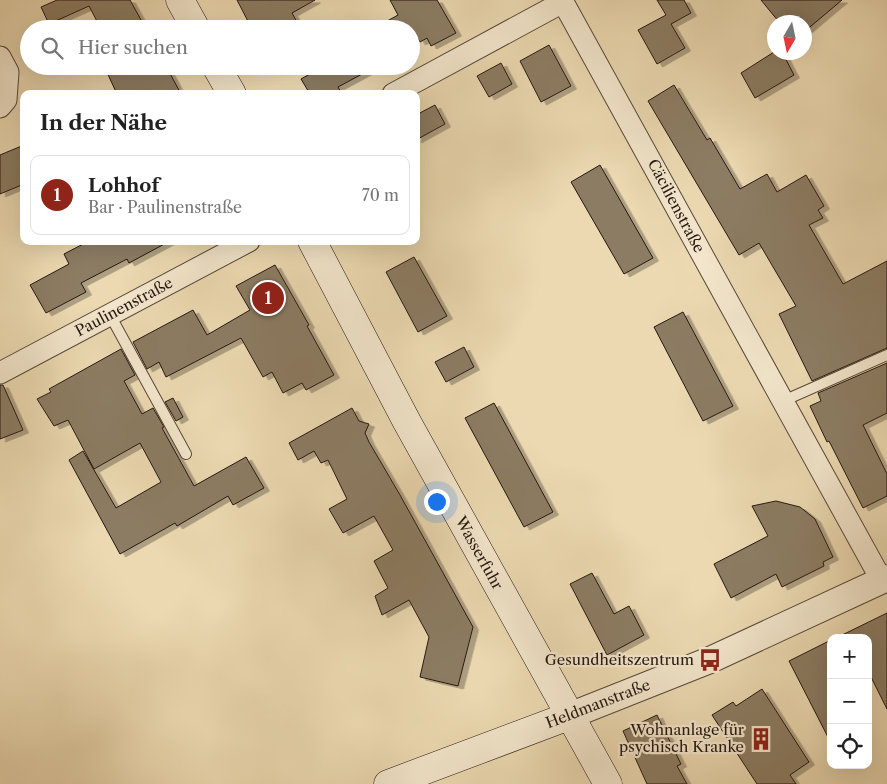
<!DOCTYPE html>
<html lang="de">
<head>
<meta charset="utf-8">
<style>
  body { margin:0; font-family:"Libre Caslon Text",serif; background:#f6f6f6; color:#222 }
  .controls { position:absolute; right:15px; bottom:15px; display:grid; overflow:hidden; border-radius:10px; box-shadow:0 5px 20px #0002 }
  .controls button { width:45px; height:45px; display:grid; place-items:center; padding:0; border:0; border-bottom:1px solid #e0e0e0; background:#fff; color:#222; font:25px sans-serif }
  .compass { position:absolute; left:767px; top:15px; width:45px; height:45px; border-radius:50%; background:#fff; box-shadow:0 5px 20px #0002; rotate:189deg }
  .you { position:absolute; left:436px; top:501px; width:18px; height:18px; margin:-12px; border:4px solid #fff; border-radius:50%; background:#1a73e8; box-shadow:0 0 0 8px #1a73e833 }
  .badge { display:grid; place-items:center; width:32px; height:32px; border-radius:50%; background:#8f2418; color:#fff; font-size:16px; font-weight:700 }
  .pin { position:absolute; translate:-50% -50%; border:2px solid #fff; box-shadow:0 1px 5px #0006 }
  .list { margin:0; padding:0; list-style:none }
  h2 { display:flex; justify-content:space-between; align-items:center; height:65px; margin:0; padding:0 20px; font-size:21px }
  h2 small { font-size:16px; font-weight:400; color:#767676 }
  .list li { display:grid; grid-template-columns:32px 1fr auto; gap:15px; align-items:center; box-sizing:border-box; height:80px; margin:0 10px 10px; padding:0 10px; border:1px solid #e0e0e0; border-radius:10px }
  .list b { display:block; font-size:19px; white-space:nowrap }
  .list p { margin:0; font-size:16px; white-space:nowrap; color:#767676 }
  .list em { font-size:16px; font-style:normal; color:#767676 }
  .icon { flex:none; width:28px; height:28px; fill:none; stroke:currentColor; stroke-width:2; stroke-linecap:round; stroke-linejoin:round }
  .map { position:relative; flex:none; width:887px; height:784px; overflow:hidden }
  .search { position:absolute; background:#fff; box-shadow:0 5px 20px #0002; left:20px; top:20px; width:400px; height:55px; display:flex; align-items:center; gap:12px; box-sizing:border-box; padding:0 18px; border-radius:28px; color:#767676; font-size:19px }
  .panel { position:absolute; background:#fff; box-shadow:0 5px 20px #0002; left:20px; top:90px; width:400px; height:155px; border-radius:10px }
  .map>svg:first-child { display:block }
  .building { fill:#8c7c64; stroke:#251711; filter:url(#shadow) }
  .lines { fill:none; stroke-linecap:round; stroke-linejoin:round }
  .service-casing { stroke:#574839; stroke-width:12 }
  .minor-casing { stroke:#574839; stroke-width:23 }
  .tertiary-casing { stroke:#574839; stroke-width:28 }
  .secondary-casing { stroke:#251711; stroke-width:29 }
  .service { stroke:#f3e6cc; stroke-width:10 }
  .minor { stroke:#f3e6cc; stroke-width:21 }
  .tertiary { stroke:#f3e6cc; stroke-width:26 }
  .secondary { stroke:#f3e6cc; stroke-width:28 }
  .labels { text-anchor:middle; stroke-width:4.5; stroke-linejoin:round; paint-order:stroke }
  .street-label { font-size:15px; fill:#251711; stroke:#f3e6cc }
  .poi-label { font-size:15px; fill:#251711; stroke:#f3e6cc; text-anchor:end }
</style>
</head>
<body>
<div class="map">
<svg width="887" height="784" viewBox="0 0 887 784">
  <defs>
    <filter id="shadow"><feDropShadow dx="5.5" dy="3" stdDeviation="0" flood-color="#0004"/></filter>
  </defs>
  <rect width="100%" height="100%" fill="#ecd9b1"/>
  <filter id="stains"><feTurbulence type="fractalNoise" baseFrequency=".004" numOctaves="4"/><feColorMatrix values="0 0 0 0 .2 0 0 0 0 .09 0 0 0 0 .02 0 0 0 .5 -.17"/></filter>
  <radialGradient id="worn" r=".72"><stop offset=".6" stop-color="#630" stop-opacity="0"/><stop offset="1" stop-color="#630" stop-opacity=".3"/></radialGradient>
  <path class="building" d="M57,0H130L146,29H101L89,6L49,24L41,7Z
    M237,0H315L292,13L301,29H252Z
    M390,0H437L456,33L431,46L427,38L420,42L412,29H373L398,15Z
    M657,0H684L691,13L671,24L685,48L657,64L638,30L666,15Z
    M761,0H842L804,32V22H779Z
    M549,45L571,86L541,102L520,61Z
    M774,52H782L794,75L755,98L741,73Z
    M501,63L512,84L489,97L477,76Z
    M104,66H166L181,94H117Z
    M324,66H377L338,87L342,94H310L301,79Z
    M674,85L707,140L710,138L740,189L767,174L777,192L806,175L824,206L818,210L823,218L809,225L843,284L887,261V348L812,381L779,314L796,306L759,243L739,255L648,101Z
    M435,105L445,124L416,140V115Z
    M24,145V184L0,194V155Z
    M600,165L653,258L624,274L571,182Z
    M89,241H170L129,263L127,259L81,283L86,292L46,313L30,285L69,264L64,254Z
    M414,257L447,316L418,332L386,272Z
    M275,265L309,325L307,326L334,375L306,390L302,383L283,393L272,372L263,377L241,338L166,377L159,362L147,369L133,342L193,310L207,335L250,310L236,286Z
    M683,312L733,406L703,421L654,327Z
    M464,347L474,367L446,382L435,362Z
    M121,349L135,375L124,381L142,414L153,408L164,427L162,428L194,486L246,457L264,488L233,505L228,496L177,526L175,523L120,554L69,460L83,451L116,508L161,482L140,443L94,469L68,420L54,426L37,399L51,392L49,389Z
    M887,363V413L863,425L887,474V496L863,508L829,441L827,442L810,406L821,401L818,393Z
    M0,385H3L23,430L0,439Z
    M173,398L183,417L176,421L165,402Z
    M494,403L553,512L524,527L465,418Z
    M352,408L359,421L369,424L365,433L369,442L400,495L473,627L458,686L420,677L429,637L409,600L382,615L375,596L388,588L374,561L393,550L374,516L343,533L329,509L347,499L328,460L321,463L314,451L298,460L289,443Z
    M776,501L800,507L815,519L833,557L823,562L824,566L782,587L776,574L731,598L714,564L768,536L752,506Z
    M592,573L614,614L629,606L644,635L607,655L570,584Z
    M887,613V709L868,671V638H836Z
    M831,640V743L789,661Z
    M762,689L809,762L790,775L796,784H757L712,715L733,702L736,706Z
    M657,715L681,764L677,766L687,784H647L623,731Z"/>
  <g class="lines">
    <defs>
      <path id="service" d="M110,315L186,454
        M783,401L887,355"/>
      <path id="minor" d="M0,57L8,72L6,100L0,107
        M393,94L563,2L882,581
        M0,373L249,241"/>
      <path id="tertiary" d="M569,716L710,660L887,578"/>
      <path id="secondary" d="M180,0L196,29
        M216,66L232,94
        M312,241L407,422L608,784
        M388,784L569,716"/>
    </defs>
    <use href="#service" class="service-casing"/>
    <use href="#minor" class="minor-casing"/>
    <use href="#tertiary" class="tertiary-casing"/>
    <use href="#secondary" class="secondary-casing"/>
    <use href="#service" class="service"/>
    <use href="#minor" class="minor"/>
    <use href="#tertiary" class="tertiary"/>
    <use href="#secondary" class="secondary"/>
  </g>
  <defs>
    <symbol id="bus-bare" viewBox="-9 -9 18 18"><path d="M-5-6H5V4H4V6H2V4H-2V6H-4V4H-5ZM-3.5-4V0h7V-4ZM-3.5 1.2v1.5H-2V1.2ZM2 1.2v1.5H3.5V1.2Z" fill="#8f2418" stroke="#f3e6cc" stroke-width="2.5" paint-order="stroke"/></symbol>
    <symbol id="building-bare" viewBox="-9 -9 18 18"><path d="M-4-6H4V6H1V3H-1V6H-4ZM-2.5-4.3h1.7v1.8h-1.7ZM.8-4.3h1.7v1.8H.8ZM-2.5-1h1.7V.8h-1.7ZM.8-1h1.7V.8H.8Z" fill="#8f2418" stroke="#f3e6cc" stroke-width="2.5" paint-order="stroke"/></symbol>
  </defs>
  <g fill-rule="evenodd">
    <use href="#bus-bare" x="694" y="644" width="32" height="32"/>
    <use href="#building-bare" x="745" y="723" width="32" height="32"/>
  </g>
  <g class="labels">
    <g class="street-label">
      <text transform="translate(676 206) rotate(62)" y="5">Cäcilienstraße</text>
      <text transform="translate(124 307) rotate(-28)" y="5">Paulinenstraße</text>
      <text transform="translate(479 553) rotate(61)" y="5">Wasserfuhr</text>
      <text transform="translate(598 704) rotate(-21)" y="5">Heldmanstraße</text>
    </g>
    <g class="poi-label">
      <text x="694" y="665">Gesundheitszentrum</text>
      <text x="744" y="735">Wohnanlage für<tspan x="744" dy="17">psychisch Kranke</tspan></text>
    </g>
  </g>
  <rect width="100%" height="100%" filter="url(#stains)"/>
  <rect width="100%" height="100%" fill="url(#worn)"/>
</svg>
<div class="controls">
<button>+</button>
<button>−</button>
<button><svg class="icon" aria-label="locate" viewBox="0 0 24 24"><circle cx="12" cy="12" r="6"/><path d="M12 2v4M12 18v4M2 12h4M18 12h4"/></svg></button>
</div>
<svg class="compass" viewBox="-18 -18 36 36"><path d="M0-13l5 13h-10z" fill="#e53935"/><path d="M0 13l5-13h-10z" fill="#767676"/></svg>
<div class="you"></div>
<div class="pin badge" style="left:268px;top:298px">1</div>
<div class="search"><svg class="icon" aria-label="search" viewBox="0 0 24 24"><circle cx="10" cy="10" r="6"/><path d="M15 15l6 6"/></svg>Hier suchen</div>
<section class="panel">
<h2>In der Nähe<small></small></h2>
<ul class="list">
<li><span class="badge">1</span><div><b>Lohhof</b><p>Bar · Paulinenstraße</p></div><em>70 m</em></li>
</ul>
</section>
</div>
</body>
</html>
